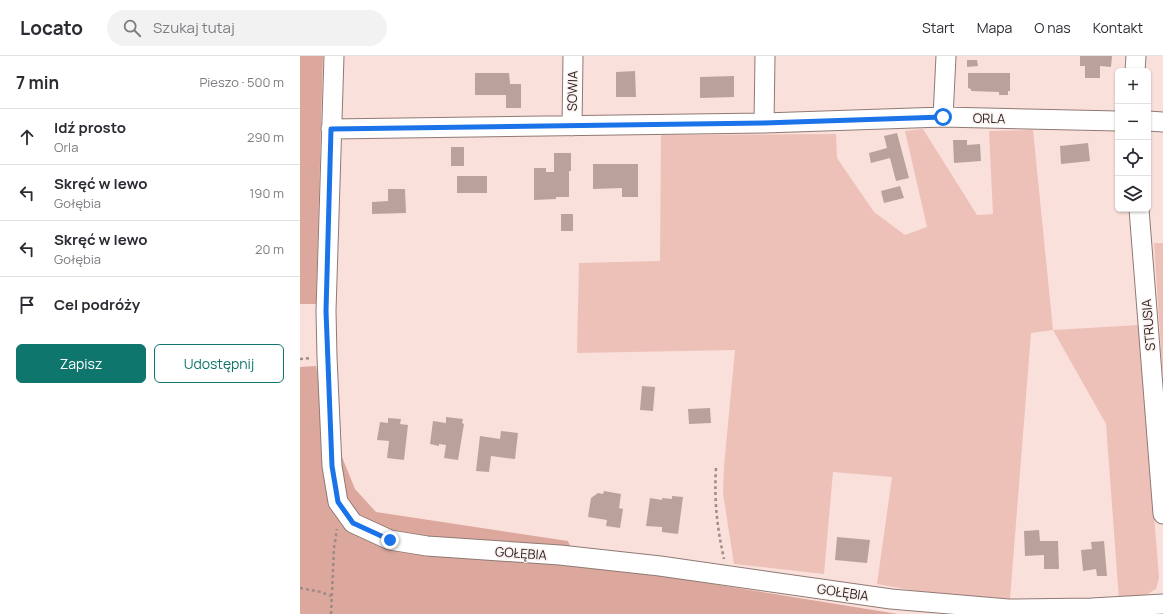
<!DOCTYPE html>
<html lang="pl">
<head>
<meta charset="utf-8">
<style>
  body { margin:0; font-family:Manrope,sans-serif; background:#f2f2f3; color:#2b2b33 }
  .controls { position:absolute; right:12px; top:12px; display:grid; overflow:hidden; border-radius:6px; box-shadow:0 1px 3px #0004 }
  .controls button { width:36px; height:36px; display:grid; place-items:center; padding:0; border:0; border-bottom:1px solid #e1e1e2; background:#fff; color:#2b2b33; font:20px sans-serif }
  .stop { position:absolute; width:12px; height:12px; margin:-9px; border:3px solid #1a73e8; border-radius:50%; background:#fff }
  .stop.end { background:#1a73e8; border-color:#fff; box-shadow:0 1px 4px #0008 }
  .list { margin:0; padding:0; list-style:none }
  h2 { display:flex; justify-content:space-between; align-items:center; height:52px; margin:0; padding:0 16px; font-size:17px }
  h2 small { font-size:13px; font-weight:400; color:#7c7c81 }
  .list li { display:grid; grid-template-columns:26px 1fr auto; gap:12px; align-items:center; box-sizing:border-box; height:56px; padding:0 16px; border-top:1px solid #e1e1e2 }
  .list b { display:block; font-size:15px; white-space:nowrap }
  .list p { margin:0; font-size:13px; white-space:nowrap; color:#7c7c81 }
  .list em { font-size:13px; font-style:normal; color:#7c7c81 }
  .actions { display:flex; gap:8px; padding:12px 16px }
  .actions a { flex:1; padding:9px 0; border:1px solid #0f766e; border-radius:6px; text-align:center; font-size:14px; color:#0f766e }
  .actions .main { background:#0f766e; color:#fff }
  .icon { flex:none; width:22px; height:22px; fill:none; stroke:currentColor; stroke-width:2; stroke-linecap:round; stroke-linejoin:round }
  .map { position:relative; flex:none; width:863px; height:558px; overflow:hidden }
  header { display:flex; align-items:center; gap:24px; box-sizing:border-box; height:56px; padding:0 20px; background:#fff; border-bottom:1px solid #e1e1e2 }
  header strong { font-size:19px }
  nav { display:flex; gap:22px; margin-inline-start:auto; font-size:14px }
  .search { width:280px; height:36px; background:#f2f2f3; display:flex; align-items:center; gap:10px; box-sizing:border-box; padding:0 14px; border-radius:22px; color:#7c7c81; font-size:15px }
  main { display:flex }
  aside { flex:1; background:#fff }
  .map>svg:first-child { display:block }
  .green { fill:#edc1b8 }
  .forest { fill:#dca89d }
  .building { fill:#baa29c }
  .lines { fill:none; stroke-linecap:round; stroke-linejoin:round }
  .minor-casing { stroke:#907974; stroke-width:21 }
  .path { stroke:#9e8b87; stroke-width:2.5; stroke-dasharray:3 3; stroke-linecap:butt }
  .minor { stroke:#fff; stroke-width:19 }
  .route { stroke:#1a73e8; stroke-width:5 }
  .labels { text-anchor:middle; stroke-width:3; stroke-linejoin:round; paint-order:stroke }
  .street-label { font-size:13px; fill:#281f1d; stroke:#fbf1ef }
</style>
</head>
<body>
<header>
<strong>Locato</strong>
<div class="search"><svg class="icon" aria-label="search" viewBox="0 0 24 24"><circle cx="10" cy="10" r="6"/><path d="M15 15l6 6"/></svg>Szukaj tutaj</div>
<nav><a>Start</a><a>Mapa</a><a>O nas</a><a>Kontakt</a></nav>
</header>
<main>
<aside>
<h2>7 min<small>Pieszo · 500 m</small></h2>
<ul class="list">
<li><svg class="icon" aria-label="ahead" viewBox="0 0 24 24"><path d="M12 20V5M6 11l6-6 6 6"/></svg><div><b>Idź prosto</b><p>Orla</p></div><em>290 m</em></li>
<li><svg class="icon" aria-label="left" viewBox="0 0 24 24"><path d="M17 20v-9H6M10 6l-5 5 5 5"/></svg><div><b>Skręć w lewo</b><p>Gołębia</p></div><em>190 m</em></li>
<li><svg class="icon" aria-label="left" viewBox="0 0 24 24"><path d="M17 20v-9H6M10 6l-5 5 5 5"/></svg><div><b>Skręć w lewo</b><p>Gołębia</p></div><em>20 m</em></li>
<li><svg class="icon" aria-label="arrive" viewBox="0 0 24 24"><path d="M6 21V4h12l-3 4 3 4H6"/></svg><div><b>Cel podróży</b></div></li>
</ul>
<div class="actions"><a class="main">Zapisz</a><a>Udostępnij</a></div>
</aside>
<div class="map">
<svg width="863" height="558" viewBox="0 0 863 558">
  <rect width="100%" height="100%" fill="#fae0da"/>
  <path class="green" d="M623,73L677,159L693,158L689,75L733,74L753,274L839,269L859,522L856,533L843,541L819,544L806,368L753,274L731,277L710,543L616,535L577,528L592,421L533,416L524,518L434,508L423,437L424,410L435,294L277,297L279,207L360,205L361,79L536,78L537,102L574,156L605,179L627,171L605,75Z
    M854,187H863V325Z"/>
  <path class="forest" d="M0,0H23L16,248H0Z
    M16,310L25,359L55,433L76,456L268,485L277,506L598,558H0V311Z"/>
  <path class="building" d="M780,0H812L811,11L800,10V22H785V10H780Z
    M667,4H677L678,10L667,11Z
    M335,15L336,41H316V16Z
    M175,17H209L210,28H221V52H206V39H175Z
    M668,17H710V35H708V39H699V36L671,35V33L668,32Z
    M434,20V41L400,42V21Z
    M597,77L609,122L596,125L590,102L571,107L569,97L587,92L584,80Z
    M653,84H667V89L680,88L681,105L654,107Z
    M788,87L790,105L761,108L760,90Z
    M151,91H164V110H151Z
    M254,97H271V115H269V141H256V143L234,144V112H246V116H254Z
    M293,108H338V141H322V132L293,133Z
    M157,120H187V137H157Z
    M600,130L604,142L584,147L581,135Z
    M88,133H105L106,157L72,158V146L88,145Z
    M261,158H273V175H261Z
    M342,330L355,331L353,355L340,354Z
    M410,352L411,367L389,368L388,353Z
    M146,361L163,363L162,367L164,368L158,404L144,402L146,389L139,388V390L130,388L133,365L146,367Z
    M88,362L101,363L100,368L108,369L104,404L87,402L89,385L77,384L80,366L88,367Z
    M201,375L218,377L215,403L191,400L189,416L176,415L180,380L200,383Z
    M304,435L321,438L319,452L323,453L320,472L306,470L307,464L288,461L291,442L298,437L303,438Z
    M372,440L383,441L378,478L362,476V471L346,470L350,442L362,444V442L372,443Z
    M739,474L740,485H758L759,513H744V499L725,500L724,475Z
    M537,481L570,484L567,507L535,504Z
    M804,485L807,520H797L796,513L783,515L781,494L792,493L791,486Z"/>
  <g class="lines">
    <defs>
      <path id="minor" d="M34,0L26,255L27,301L32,410L38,446L53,467L90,484L127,490L260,499L360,510L591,543L708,553L792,552L863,548
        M835,15L836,0
        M643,61L646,0
        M848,65L863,66
        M464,67L465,0
        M272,70L273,0
        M31,73L464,67L643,61L818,65
        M839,153L863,458"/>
    </defs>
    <use href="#minor" class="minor-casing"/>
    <path class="path" d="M0,303L11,302
      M416,412C414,445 417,471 424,503
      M0,532L21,536L31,540
      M31,558L34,492L37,473"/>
    <use href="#minor" class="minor"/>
  </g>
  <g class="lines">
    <path class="route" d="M90,484L53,467L38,446L32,410L26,255L31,73L464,67L643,61"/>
  </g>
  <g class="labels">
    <g class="street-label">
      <text transform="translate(272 35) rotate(-89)" y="5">SOWIA</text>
      <text transform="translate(689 62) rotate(1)" y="5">ORLA</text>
      <text transform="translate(848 269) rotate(-95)" y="5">STRUSIA</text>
      <text transform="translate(221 497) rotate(4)" y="5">GOŁĘBIA</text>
      <text transform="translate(543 536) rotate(8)" y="5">GOŁĘBIA</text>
    </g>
  </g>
</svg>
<div class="controls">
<button>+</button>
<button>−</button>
<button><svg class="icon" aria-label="locate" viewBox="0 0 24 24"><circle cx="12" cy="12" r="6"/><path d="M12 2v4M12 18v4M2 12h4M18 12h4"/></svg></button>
<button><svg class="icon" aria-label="layers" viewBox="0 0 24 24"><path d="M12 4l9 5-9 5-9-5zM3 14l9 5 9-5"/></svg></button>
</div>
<div class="stop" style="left:643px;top:61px"></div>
<div class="stop end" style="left:90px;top:484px"></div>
</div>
</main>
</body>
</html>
